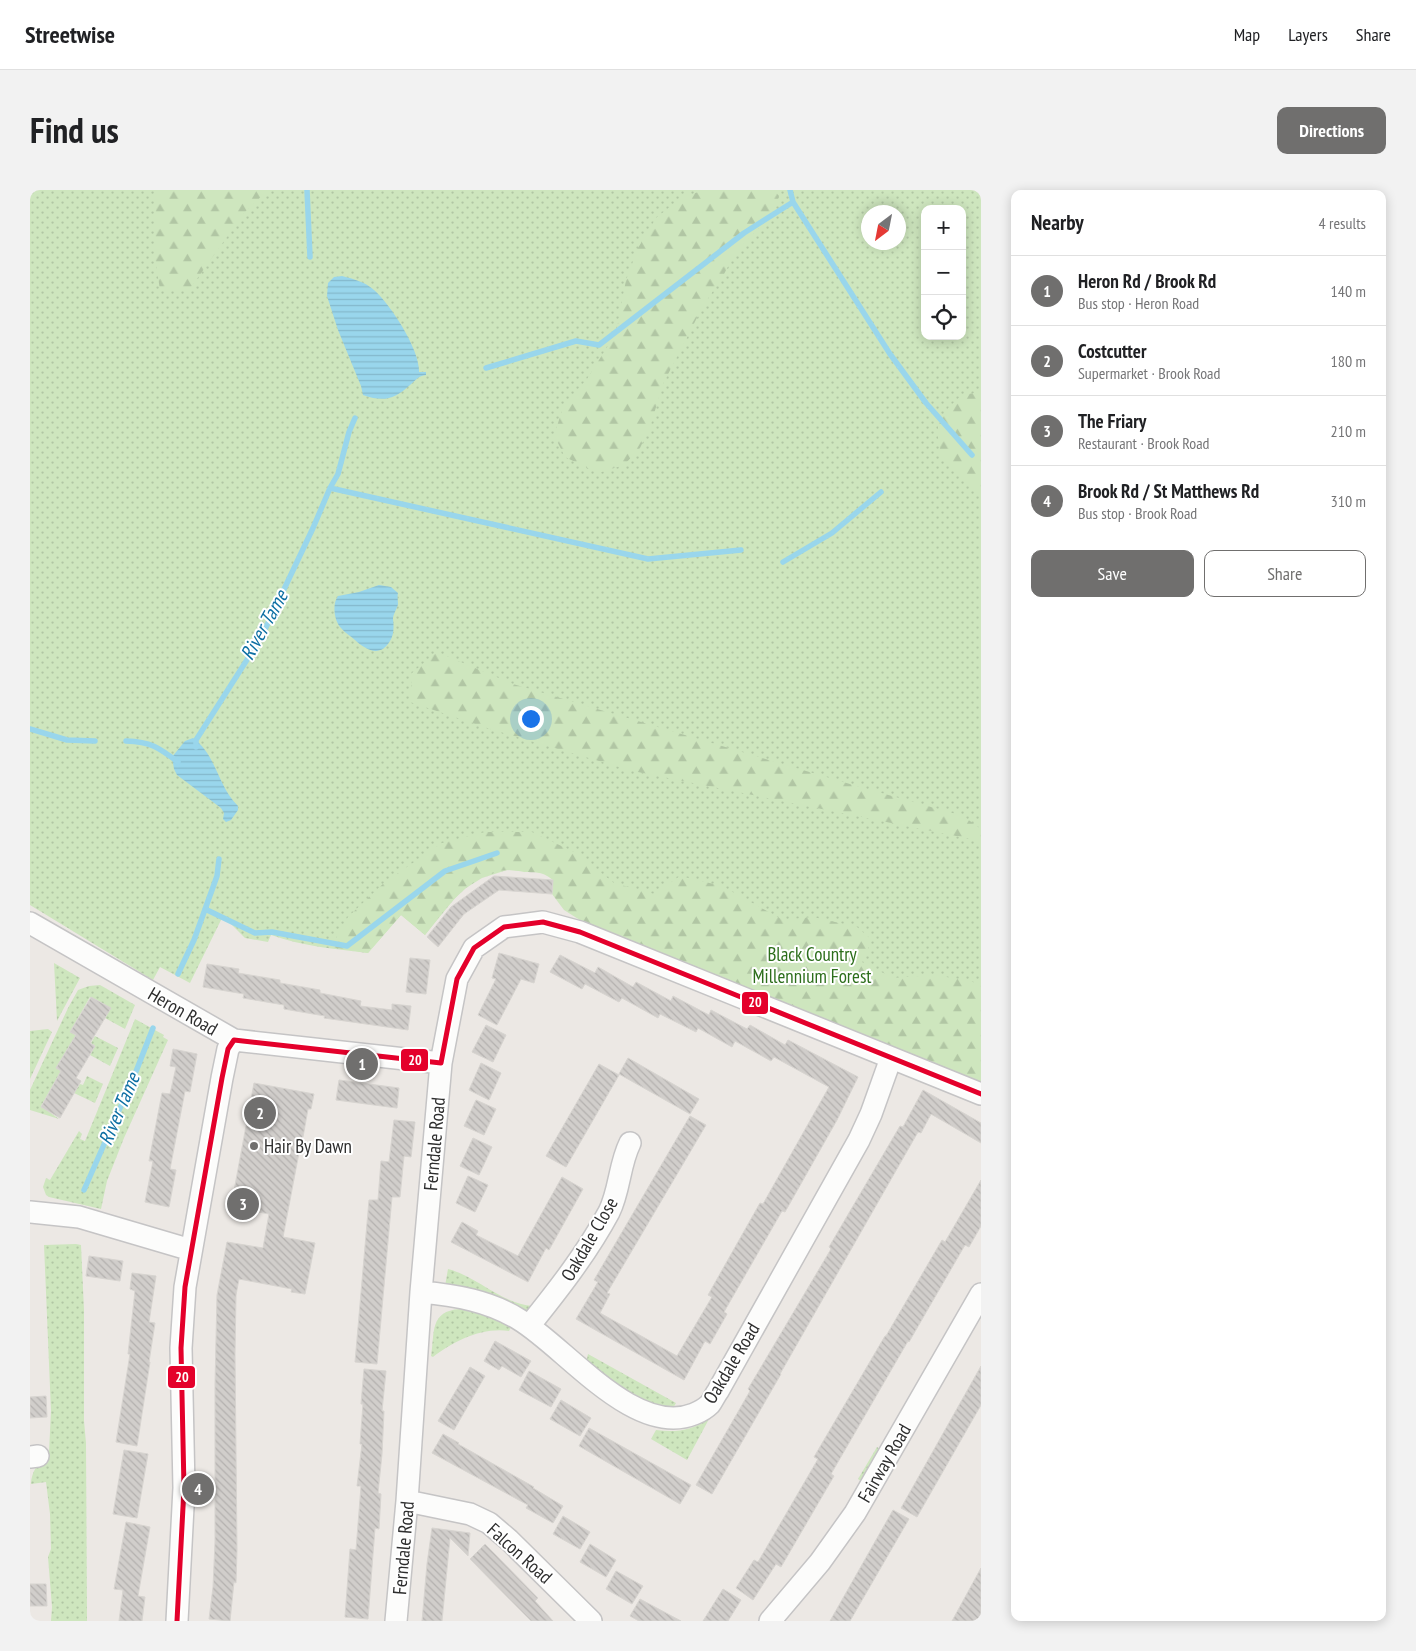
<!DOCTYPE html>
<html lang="en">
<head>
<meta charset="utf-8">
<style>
  body { margin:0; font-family:"PT Sans Narrow",sans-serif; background:#f2f2f2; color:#202124 }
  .controls { position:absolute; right:15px; top:15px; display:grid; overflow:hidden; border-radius:10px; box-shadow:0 2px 12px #0003 }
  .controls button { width:45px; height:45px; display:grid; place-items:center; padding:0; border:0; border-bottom:1px solid #e0e0e0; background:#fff; color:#202124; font:25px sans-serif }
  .compass { position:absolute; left:831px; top:15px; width:45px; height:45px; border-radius:50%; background:#fff; box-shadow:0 2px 12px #0003; rotate:212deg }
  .you { position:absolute; left:500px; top:528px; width:18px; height:18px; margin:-12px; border:4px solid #fff; border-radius:50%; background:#1a73e8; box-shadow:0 0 0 8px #1a73e833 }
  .badge { display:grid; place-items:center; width:32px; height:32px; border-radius:50%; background:#706f6e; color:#fff; font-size:16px; font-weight:700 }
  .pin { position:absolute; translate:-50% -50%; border:2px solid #fff; box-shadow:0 1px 5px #0006 }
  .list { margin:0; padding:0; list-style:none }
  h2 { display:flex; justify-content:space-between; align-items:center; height:65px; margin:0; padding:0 20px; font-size:21px }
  h2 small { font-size:16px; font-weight:400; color:#757577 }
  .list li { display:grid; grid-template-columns:32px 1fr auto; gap:15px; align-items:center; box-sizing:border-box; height:70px; padding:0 20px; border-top:1px solid #e0e0e0 }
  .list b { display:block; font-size:19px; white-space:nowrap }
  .list p { margin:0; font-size:16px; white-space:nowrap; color:#757577 }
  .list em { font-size:16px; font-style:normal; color:#757577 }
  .actions { display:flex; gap:10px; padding:15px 20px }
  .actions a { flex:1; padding:11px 0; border:1px solid #706f6e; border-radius:10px; text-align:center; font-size:18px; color:#706f6e }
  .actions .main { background:#706f6e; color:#fff }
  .icon { flex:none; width:28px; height:28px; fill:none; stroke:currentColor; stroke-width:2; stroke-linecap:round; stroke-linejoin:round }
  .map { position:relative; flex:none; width:951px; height:1431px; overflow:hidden; border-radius:10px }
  header { display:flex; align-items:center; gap:30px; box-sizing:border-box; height:70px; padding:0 25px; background:#fff; border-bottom:1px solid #e0e0e0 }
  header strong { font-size:24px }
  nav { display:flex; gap:28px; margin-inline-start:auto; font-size:18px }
  .intro { display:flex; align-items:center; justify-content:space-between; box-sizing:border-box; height:120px; padding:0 30px }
  h1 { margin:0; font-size:35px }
  .button { padding:12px 22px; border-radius:10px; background:#706f6e; color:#fff; font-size:18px; font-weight:700 }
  main { display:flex; gap:30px; padding:0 30px }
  aside { flex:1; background:#fff; border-radius:10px; box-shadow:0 2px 12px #0003 }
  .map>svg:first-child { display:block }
  .grass { fill:url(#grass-dots); fill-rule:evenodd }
  .forest { fill:url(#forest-firs) }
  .water { fill:url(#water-rules) }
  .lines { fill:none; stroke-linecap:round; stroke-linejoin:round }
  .stream { stroke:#99d6ec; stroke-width:5.5 }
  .building { fill:url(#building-back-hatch); stroke:#d7d4d0 }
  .minor-casing { stroke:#c5c4c5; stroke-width:24 }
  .minor { stroke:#fcfcfb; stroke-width:21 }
  .bus-1-casing { stroke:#fff; stroke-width:9 }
  .bus-1 { stroke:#e4002b; stroke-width:5 }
  .poi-dot { fill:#706f6e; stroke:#fff; stroke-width:2 }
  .labels { text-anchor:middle; stroke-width:4; stroke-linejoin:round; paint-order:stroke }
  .park-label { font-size:19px; fill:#2c6e1b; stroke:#fff }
  .street-label { font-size:19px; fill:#2e2e2e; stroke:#fff }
  .poi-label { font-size:19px; fill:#2e2e2e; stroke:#fff; text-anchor:start }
  .water-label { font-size:20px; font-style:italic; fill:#0d6fa3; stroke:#fff }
  .line-badge { stroke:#fff; stroke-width:2 }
  .badge-label { font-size:14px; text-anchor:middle; font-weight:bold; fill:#fff }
</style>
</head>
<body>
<header>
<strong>Streetwise</strong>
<nav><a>Map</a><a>Layers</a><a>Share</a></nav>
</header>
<div class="intro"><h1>Find us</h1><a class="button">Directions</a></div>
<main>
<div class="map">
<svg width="951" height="1431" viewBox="0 0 951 1431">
  <defs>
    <pattern id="grass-dots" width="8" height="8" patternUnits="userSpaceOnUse" patternTransform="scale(1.25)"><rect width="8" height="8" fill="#cee6be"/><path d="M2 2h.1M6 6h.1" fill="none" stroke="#b1c6a4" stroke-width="1.8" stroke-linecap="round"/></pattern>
    <pattern id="forest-firs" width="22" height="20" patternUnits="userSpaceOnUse" patternTransform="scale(1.25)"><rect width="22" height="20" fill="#cee6be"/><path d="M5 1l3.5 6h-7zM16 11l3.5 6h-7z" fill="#b1c6a4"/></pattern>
    <pattern id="water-rules" width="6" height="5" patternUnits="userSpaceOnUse" patternTransform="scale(1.25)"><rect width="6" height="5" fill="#99d6ec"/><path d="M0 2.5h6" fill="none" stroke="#84b8cb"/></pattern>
    <pattern id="building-back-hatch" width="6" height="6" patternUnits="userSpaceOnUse" patternTransform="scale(1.25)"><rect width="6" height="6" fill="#d1cecb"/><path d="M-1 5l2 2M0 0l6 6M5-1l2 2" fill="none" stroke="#b4b1af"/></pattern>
  </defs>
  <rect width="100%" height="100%" fill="#ece8e4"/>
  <path class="grass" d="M0,0H951V870L562,707L512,682L477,680L452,688L436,698L425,708L395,745L371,725L338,763C305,759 272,756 241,745L238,752L215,748L199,732L192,728L160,793L130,777L123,790L0,715ZM895,19H932V146H895ZM838,22H868V52H838Z
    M24,773L50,788L27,831Z
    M70,795L105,815L95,839L75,828L80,818L60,807L40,842L46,845L26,878L31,881L11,916L29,929L0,920V900L38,818L48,800L59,796Z
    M105,829L134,845L133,847L138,850L94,948L77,991L71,1019L19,1007L16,1005L13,997L16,988L20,990L49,941L52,944L50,949L55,951Z
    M18,839L22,842L0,889V841Z
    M65,846L88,858L80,876L60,865L65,856L61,853Z
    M57,886L73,894L65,913L44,903L50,894L53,895Z
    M46,1054L51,1055L54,1120V1231L56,1253L57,1431H21L22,1417L18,1367L21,1359L20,1324L16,1292L1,1294C1,1282 9,1274 13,1264L19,1262L21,1221L14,1055Z
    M418,1079C448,1087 472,1114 503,1116L497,1120H491L415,1096Z
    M430,1119L457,1126L481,1137L479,1141C452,1137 424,1151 403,1167L401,1166C405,1143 399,1121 430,1119Z
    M558,1164L646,1213L641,1222L620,1218L556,1174Z
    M679,1229L657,1270L621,1249L626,1240C646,1243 662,1240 679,1229Z
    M847,1257L854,1262L836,1295L828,1289Z"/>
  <path class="forest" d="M126,0H238L214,23L159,100H130L125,67Z
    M674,0H744L749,6L742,24L705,63L693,86L673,116L633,194L620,237L610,258L594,275L568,283L535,267L524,245L534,215L557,189L586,143L596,90L608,58L626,28L651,8Z
    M951,202V302L944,300L929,286L911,265L908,247V233L919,217L932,205Z
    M407,462L483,494L830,597L933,626L951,639V651L603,581L460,539L380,512L382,483Z
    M455,642H502L544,662L584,693L624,704L650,686L692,696L753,730L783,727L827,737L842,750L832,772L863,788L904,785L941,791L951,796V892L883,867L553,732L534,720L522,704L523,690C511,681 508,683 494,682C489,681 484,680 479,680C441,680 415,720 395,745L371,725L338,763L301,757L318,727L355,692L412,653Z"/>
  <path class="water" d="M312,86C324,89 335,92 344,100C361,115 390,160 389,182H396V185C388,186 386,190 380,195C364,210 353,212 333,205L331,196L308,140L297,106L298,93L304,87Z
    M349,395L361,397L368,403C367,407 368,410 368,414C367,419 363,424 363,429C364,436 364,445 360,451C350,468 336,460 325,450C321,446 315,443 311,438C304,431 302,414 308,406L329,402Z
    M163,548C186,564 188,597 208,616V620L201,630L196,632L193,629L194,623L191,618L147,585L144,579L142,567L155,551Z"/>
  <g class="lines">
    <path class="stream" d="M277,0L280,67
      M763,12L860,164L896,213L942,265
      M456,178L546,151L569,155L714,43L763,12L760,0
      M300,298L618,369L711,360
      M753,372L802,343L851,302
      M0,539L37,550L65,551
      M96,551C121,552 128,557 148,572
      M166,557V550L229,451L239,431L283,338L300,298L308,284L319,242L325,228
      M175,719L225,743L242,742L317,756L415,681L467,663
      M148,784L164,750L187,686L189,669
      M54,1000L105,884L123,838"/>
  </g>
  <path class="building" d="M464,686L523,690L522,704L469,700L434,724L408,757L397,747L421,717Z
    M469,763L509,774L504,793L491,789L467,835L448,825L466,789L462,788Z
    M530,765L565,783L568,777L603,797L606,792L641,811L643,806L679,825L681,820L717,839L720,835L755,855L758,850L828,887L807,930L755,1022L752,1021L694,1122L697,1124L680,1154L675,1151L654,1190L546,1129L568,1092L564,1090L660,926L676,935L577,1103L580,1104L570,1123L647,1166L682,1107L678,1105L730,1013L733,1014L799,897L744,867L741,871L705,851L702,857L668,838L666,842L630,824L628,828L592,808L589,812L555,794L552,799L520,782Z
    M380,768L400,770L396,804L376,802Z
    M177,774L209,779L208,783L250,790V793L290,800V803L331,811L330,816L362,820V814L381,816L378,840L294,828L295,826L254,819V815L213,808L214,804L173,797Z
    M61,807L81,818L60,853L65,856L46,888L51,891L30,928L11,917L31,881L26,878L46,845L40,842Z
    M456,835L476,845L463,872L442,862Z
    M143,859L167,864L160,902L155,901L140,979L146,980L139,1017L115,1012L123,971H119L132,903L140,904L146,877L140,876Z
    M598,868L669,909L660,924L589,884Z
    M451,873L471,883L459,910L439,900Z
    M569,874L589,885L536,977L516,966Z
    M309,890L369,898L367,918L306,910Z
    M224,893L284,904L281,919H278L273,947H272L253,1047L285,1053L275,1104L261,1102L262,1099L209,1089L206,1105L205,1163L207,1360L206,1393L204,1392L200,1431L179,1429L183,1397L185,1352V1195L187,1105L197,1052L233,1058L239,1024L201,1017Z
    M893,900L951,933V953L901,924L891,943L888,942L750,1184H751L682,1304L666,1295L720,1201L718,1199L801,1059L799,1057L870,936L873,937Z
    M446,910L466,919L454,945L434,936Z
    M364,930L385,932L381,967L374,966L370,1007H362L347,1174L325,1172L339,1010H348L351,971L359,972Z
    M443,948L462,957L449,985L430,976Z
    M438,986L458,995L445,1022L426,1013Z
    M532,987L553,999L519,1060L516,1058L498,1092L421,1052L432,1032L448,1041L446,1045L488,1066Z
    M951,990V1036L939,1057L935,1055L879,1152L878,1151L801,1284L804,1286L751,1377L746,1374L723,1410L706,1398L724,1370L728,1372L788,1269L784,1267L855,1146H856L912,1050L915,1052Z
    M59,1066L93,1071L90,1091L56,1086Z
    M102,1083L126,1086L119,1132L125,1133L119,1172H120L107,1256L86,1252L100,1164H98L105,1101L100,1099Z
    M465,1151L501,1171L491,1187L472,1176L469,1180L454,1171Z
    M951,1176V1215L887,1327L871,1318Z
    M440,1177L455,1186L424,1240L408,1231Z
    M334,1179L356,1181L352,1221H354L352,1264L348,1303L351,1304L349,1339L345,1338L338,1429L315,1427L320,1359L326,1360L331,1296H327L332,1254H330L333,1214H331Z
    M499,1181L531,1199L521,1217L489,1200Z
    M16,1206L17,1227L0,1228V1207Z
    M531,1210L561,1228L550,1246L520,1229Z
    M559,1238L661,1295L650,1314L549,1256Z
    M413,1244L429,1253L428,1254L504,1297L503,1298L533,1316L523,1333L496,1318L498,1315L402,1263Z
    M94,1260L118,1264L107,1328L83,1324Z
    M863,1320L879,1329L820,1431H800Z
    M533,1326L560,1342L550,1359L523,1344Z
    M96,1332L120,1337L108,1406L115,1407L112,1431H89L93,1400L84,1399Z
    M402,1338L440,1343L438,1366L420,1348L412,1431H392L397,1374Z
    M455,1354L508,1408L505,1411L523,1431H501L440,1369Z
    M560,1354L586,1370L576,1387L550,1372Z
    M951,1378V1426L948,1431H922Z
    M586,1381L613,1396L602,1414L576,1399Z
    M0,1394H16L17,1416H0Z
    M693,1399L711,1410L698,1431H673Z
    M610,1409L651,1431H609L600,1426Z"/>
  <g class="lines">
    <defs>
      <path id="minor" d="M0,733L204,850L411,873
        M0,1022L49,1027L161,1060
        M391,1102C425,1105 460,1111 490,1130C536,1158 605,1248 664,1224C669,1222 676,1218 680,1214C683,1210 685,1205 688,1201L829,950L841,924L861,868
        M499,1136C528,1100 557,1063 579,1022C590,1000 589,975 600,953
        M0,1267L8,1266
        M377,1311L440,1324L459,1333L479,1350L561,1431
        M147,1431L154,1298L151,1158L155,1097L192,888L198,859L204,850
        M366,1431L377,1311L391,1102L411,873L427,789L444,758L474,737L513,732L550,742L951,904
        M740,1431L790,1372L825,1323L951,1104"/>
    </defs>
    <use href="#minor" class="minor-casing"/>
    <use href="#minor" class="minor"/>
    <defs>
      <path id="bus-1" d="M147,1431L154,1298L151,1158L155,1097L192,888L198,859L204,850L411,873L427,789L444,758L474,737L513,732L550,742L951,904"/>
    </defs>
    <use href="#bus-1" class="bus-1-casing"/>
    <use href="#bus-1" class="bus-1"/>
  </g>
  <circle class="poi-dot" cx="224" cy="956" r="5"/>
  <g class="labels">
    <g class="park-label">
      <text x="782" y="771">Black Country<tspan x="782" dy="22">Millennium Forest</tspan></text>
    </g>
    <g class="street-label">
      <text transform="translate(153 821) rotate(30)" y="7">Heron Road</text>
      <text transform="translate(404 954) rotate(-85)" y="7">Ferndale Road</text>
      <text transform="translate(559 1049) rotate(-60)" y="7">Oakdale Close</text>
      <text transform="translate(701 1173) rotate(-59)" y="7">Oakdale Road</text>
      <text transform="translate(854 1273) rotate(-60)" y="7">Fairway Road</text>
      <text transform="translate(373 1358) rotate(-85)" y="7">Ferndale Road</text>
      <text transform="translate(490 1363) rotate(42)" y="7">Falcon Road</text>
    </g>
    <g class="poi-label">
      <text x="234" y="963">Hair By Dawn</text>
    </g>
    <g class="water-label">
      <text transform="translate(234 435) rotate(-61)" y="7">River Tame</text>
      <text transform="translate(89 919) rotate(-67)" y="7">River Tame</text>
    </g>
  </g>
  <g class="line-badge">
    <rect x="711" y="801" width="28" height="24" rx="5" fill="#e4002b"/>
    <rect x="370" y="858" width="29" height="24" rx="5" fill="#e4002b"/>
    <rect x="137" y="1175" width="29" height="24" rx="5" fill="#e4002b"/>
  </g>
  <g class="badge-label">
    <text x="725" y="817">20</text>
    <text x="385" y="875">20</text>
    <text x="152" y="1192">20</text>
  </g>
</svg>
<div class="controls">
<button>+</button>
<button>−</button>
<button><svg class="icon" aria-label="locate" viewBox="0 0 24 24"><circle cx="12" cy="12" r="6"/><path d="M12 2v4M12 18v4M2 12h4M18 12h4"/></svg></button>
</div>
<svg class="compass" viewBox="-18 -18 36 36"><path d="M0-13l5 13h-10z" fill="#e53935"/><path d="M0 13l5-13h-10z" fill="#757577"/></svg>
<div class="you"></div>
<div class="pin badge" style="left:332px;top:874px">1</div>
<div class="pin badge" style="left:230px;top:923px">2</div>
<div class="pin badge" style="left:213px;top:1014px">3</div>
<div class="pin badge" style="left:168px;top:1299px">4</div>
</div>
<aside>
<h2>Nearby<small>4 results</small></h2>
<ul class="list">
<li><span class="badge">1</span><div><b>Heron Rd / Brook Rd</b><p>Bus stop · Heron Road</p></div><em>140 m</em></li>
<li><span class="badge">2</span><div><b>Costcutter</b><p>Supermarket · Brook Road</p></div><em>180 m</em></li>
<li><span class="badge">3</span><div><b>The Friary</b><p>Restaurant · Brook Road</p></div><em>210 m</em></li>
<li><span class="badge">4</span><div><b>Brook Rd / St Matthews Rd</b><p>Bus stop · Brook Road</p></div><em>310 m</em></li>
</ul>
<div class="actions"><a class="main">Save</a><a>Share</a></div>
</aside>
</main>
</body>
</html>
